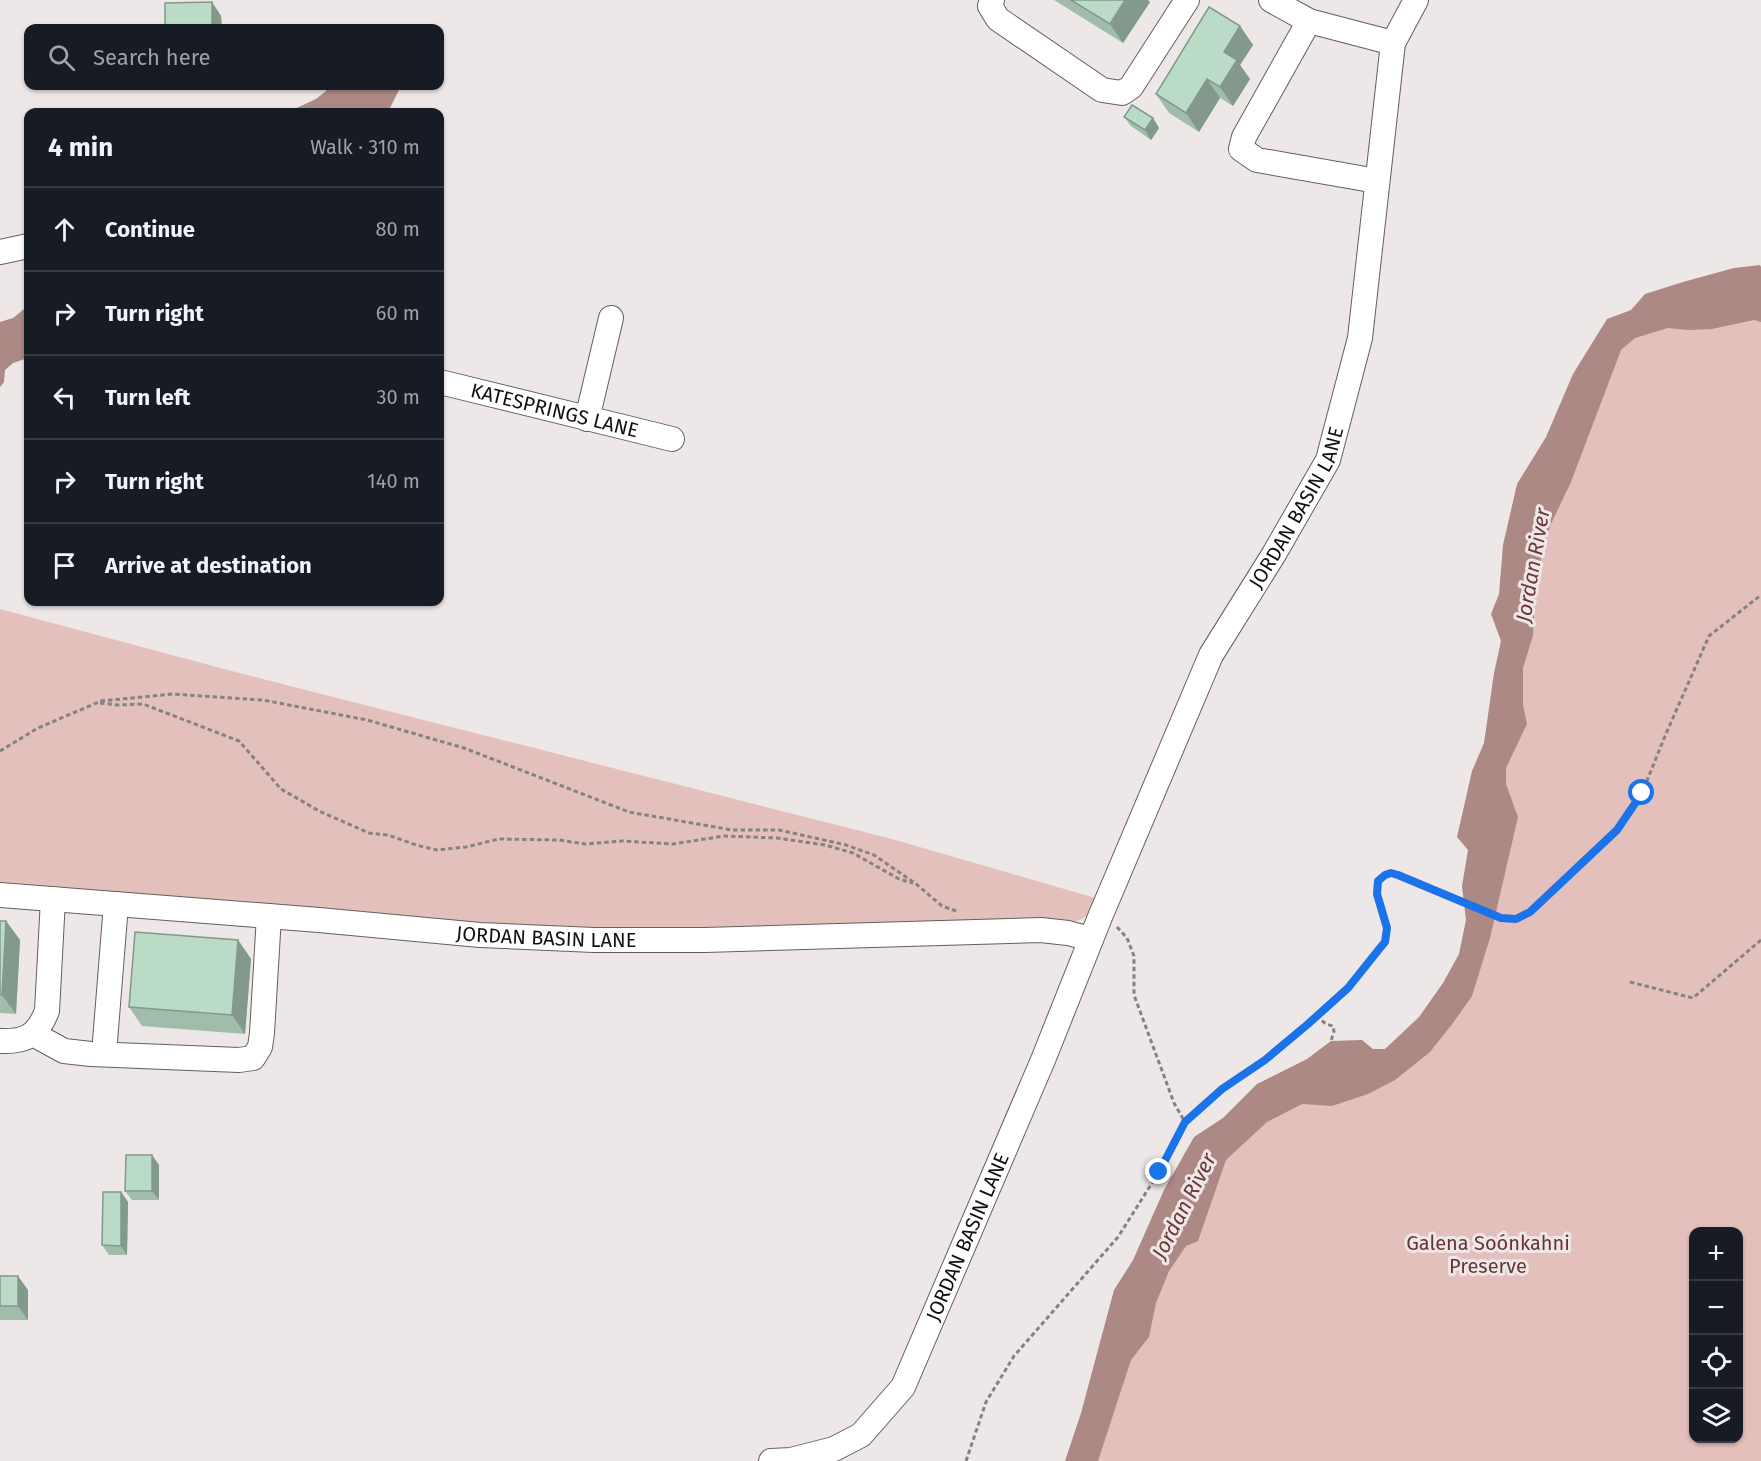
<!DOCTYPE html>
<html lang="en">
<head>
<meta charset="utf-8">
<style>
  body { margin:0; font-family:"Fira Sans",sans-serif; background:#20242c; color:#f1f3f6 }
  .controls { position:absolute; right:18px; bottom:18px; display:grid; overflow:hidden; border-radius:12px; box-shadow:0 2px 4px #0004 }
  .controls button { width:54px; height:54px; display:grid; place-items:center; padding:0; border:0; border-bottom:2px solid #363941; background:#171b24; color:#f1f3f6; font:30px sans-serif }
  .stop { position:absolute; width:18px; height:18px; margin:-14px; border:4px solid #1a73e8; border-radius:50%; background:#fff }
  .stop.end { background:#1a73e8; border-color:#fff; box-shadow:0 2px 6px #0008 }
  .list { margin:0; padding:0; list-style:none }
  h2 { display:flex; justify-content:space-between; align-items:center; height:78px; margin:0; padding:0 24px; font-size:26px }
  h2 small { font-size:20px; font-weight:400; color:#9ea1a6 }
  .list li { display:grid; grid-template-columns:39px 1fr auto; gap:18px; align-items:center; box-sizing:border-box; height:84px; padding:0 24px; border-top:2px solid #363941 }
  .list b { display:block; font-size:22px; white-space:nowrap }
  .list em { font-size:20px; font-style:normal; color:#9ea1a6 }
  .icon { flex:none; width:33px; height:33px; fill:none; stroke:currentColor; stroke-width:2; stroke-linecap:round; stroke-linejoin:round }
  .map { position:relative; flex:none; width:1761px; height:1461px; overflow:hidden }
  .search { position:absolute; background:#171b24; box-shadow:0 2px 4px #0004; left:24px; top:24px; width:420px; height:66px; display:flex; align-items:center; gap:15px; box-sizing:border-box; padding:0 21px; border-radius:12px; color:#9ea1a6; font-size:22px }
  .panel { position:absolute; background:#171b24; box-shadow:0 2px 4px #0004; left:24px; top:108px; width:420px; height:498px; border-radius:12px }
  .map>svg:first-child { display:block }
  .green { fill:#e4c0bd; fill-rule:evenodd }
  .water { fill:#ad8986 }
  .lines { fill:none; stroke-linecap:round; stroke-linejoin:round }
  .minor-casing { stroke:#645f5e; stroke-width:26 }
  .path { stroke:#878282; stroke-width:3; stroke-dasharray:4.5 3; stroke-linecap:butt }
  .minor { stroke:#fff; stroke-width:24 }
  .wall { fill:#a0bcaa }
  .shaded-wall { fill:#82998b }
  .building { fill:#badbc6; stroke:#82998b; stroke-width:1.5 }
  .route { stroke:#1a73e8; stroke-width:8 }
  .labels { text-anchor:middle; stroke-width:6; stroke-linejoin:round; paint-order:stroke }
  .street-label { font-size:20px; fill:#131010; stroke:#eee7e7 }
  .park-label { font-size:20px; fill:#683431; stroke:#eee7e7 }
  .water-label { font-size:21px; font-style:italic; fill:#6c3734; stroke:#eee7e7 }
</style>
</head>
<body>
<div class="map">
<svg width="1761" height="1461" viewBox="0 0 1761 1461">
  <rect width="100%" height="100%" fill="#eee7e7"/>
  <path class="green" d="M1761,314V1461H1089L1208,1166L1300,1093L1439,1024L1489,880L1541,520L1632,323ZM1694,1232H1738V1438H1694Z
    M0,609L243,674L892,839L1099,899C1091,916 1084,920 1067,923L636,932L519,929L0,882Z"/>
  <path class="water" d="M326,86H401L388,112H288L316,99L326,91Z
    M1760,265L1761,267V322L1754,320L1712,329L1688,330L1668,328L1635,338L1621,350L1571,482L1550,526L1536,577L1533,635L1523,668V705L1527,724L1506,768V784L1518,817L1490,938L1472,996L1453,1023L1430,1052L1395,1080L1368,1094L1332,1106L1302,1104L1267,1122L1226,1160L1198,1241L1186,1246L1169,1271L1156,1303L1149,1337L1131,1360L1098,1461H1065L1081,1413L1114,1290L1133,1260L1164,1190L1194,1137L1223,1118L1257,1084L1307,1059L1331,1041L1362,1040L1373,1049H1385L1419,1017L1443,983L1459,954L1466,920L1462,886L1468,850L1457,837L1472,771L1484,743L1494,673L1501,641L1491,614L1499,594L1503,545L1517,484L1546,437L1573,374L1607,319L1631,310L1645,294L1683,282L1734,268Z
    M28,306V358L13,363L5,370L4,382L0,387V322L13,318Z"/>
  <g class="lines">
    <defs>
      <g id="minor">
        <path d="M992,0L990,6L998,19L1102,90L1122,93L1131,87L1187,0"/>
        <path d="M1271,0L1309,21L1393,43"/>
        <path d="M1309,21L1244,137L1241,149L1257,160L1377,181"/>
        <path d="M0,252L28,246"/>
        <path id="s1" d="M440,382L672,439"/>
        <path d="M587,419L611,318"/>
        <path id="s2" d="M0,895L319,920L480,935L594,940H705L1041,930L1068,933L1091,939"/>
        <path d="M33,1034L64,1051L91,1054L239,1060L253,1058L260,1047L262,1033L269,916"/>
        <path d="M0,1041C26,1042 37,1036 47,1011L53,899"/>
        <path d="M104,1054L116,904"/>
        <path id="s3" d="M771,1461L791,1460L834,1449L861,1435L903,1387L1043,1060L1100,917L1211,655L1274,554L1328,460L1360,338L1393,43L1416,0"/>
      </g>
    </defs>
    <use href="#minor" class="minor-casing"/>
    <path class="path" d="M100,703L118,705L143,704L239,741L281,789L319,811L369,833L388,835L416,845L437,850L466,847L499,839L559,840L585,844L622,841L673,844L724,836L777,838L825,845L853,853L899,879L913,883
      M0,751L38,728L101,701L173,694L263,700L367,720L464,748L629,812L732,830H779L846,845L874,855L915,883L942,906L959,912
      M1117,927L1127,938L1134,956V995L1174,1103L1185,1122
      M1630,982L1693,998L1761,940
      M1316,1016L1326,1024L1333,1026L1334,1031L1331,1041
      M966,1461L986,1402L1014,1356L1118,1237L1159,1172L1185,1122L1222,1089L1265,1060L1308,1024L1348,988L1380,948C1395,925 1374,906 1378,881C1384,874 1389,873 1398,875L1501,918L1516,919L1530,912L1617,830L1642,793L1665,736L1709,636L1761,595"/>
    <use href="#minor" class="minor"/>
  </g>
  <path class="wall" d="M1054,0H1148L1150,2L1123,43Z
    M212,2L221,16L222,28H165Z
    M1240,26L1253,45L1240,65L1250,79L1233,106L1220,98L1199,132L1169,113L1156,94Z
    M1124,117L1153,118L1159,128L1151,140L1131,126Z
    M0,921H6L20,940L16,1014L0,1013Z
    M238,940L251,959L245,1034L142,1026L129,1007Z
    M152,1155L159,1165V1200H132L125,1191Z
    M121,1192L128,1202L127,1255H109L102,1245Z
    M0,1276L28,1290V1320H0Z"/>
  <path class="shaded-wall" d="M1125,0H1148L1150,2L1123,43L1110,24Z
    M212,2L221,16L222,28H213L212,27Z
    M1240,26L1253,45L1240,65L1250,79L1233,106L1220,87L1224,52Z
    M1207,79L1220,98L1199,132L1186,113Z
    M1153,118L1159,128L1151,140L1145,130Z
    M6,921L20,940L16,1014L2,995Z
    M238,940L251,959L245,1034L232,1015Z
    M152,1155L159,1165V1200L152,1191Z
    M121,1192L128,1202L127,1255L121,1246Z
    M18,1276L28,1290V1320L18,1306Z"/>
  <path class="building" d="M1071,0H1125L1110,24Z
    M212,2V27L165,28V3Z
    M1209,7L1240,26L1224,52L1237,60L1220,87L1207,79L1186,113L1156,94Z
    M1132,105L1153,118L1145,130L1124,117Z
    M0,921H6L2,995H0Z
    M135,932L238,940L232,1015L129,1007Z
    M126,1155H152V1191H125Z
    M103,1192H121V1246L102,1245Z
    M0,1276H18V1306H0Z"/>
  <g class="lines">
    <path class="route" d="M1159,1172L1185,1122L1222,1089L1265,1060L1308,1024L1348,988L1380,948L1385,942L1387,928L1377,894L1378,881L1385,875L1391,873L1398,875L1501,918L1516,919L1530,912L1617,830L1642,793"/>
  </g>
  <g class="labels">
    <g class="street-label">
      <text dy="7" stroke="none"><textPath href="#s1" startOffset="118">KATESPRINGS LANE</textPath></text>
      <text dy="7" stroke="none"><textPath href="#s3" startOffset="1124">JORDAN BASIN LANE</textPath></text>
      <text dy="7" stroke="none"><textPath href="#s2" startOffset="548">JORDAN BASIN LANE</textPath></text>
      <text dy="7" stroke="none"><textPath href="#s3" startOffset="322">JORDAN BASIN LANE</textPath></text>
    </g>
    <g class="park-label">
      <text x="1488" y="1250">Galena Soónkahni<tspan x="1488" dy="23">Preserve</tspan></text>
    </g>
    <g class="water-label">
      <text transform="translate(1533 565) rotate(-80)" y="7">Jordan River</text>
      <text transform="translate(1184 1206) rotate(-63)" y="7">Jordan River</text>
    </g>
  </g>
</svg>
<div class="controls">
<button>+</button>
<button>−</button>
<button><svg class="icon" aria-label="locate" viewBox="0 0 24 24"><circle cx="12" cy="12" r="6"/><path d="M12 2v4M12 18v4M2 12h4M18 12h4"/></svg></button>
<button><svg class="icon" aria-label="layers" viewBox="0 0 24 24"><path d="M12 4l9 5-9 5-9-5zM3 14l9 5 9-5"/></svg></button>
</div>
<div class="stop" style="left:1642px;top:793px"></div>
<div class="stop end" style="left:1159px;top:1172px"></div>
<div class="search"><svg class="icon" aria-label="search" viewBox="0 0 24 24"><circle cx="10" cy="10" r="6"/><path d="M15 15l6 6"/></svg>Search here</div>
<section class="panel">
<h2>4 min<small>Walk · 310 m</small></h2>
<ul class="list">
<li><svg class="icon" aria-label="ahead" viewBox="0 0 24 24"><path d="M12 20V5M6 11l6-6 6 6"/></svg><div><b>Continue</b></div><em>80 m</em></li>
<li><svg class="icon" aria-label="right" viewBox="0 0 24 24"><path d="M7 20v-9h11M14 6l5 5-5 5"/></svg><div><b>Turn right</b></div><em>60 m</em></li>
<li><svg class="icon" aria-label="left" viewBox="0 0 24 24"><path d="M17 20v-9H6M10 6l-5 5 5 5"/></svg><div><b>Turn left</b></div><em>30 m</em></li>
<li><svg class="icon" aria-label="right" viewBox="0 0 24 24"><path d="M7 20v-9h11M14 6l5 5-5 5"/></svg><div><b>Turn right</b></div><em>140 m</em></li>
<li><svg class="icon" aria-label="arrive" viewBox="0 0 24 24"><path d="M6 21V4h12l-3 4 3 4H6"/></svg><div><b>Arrive at destination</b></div></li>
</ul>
</section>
</div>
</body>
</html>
